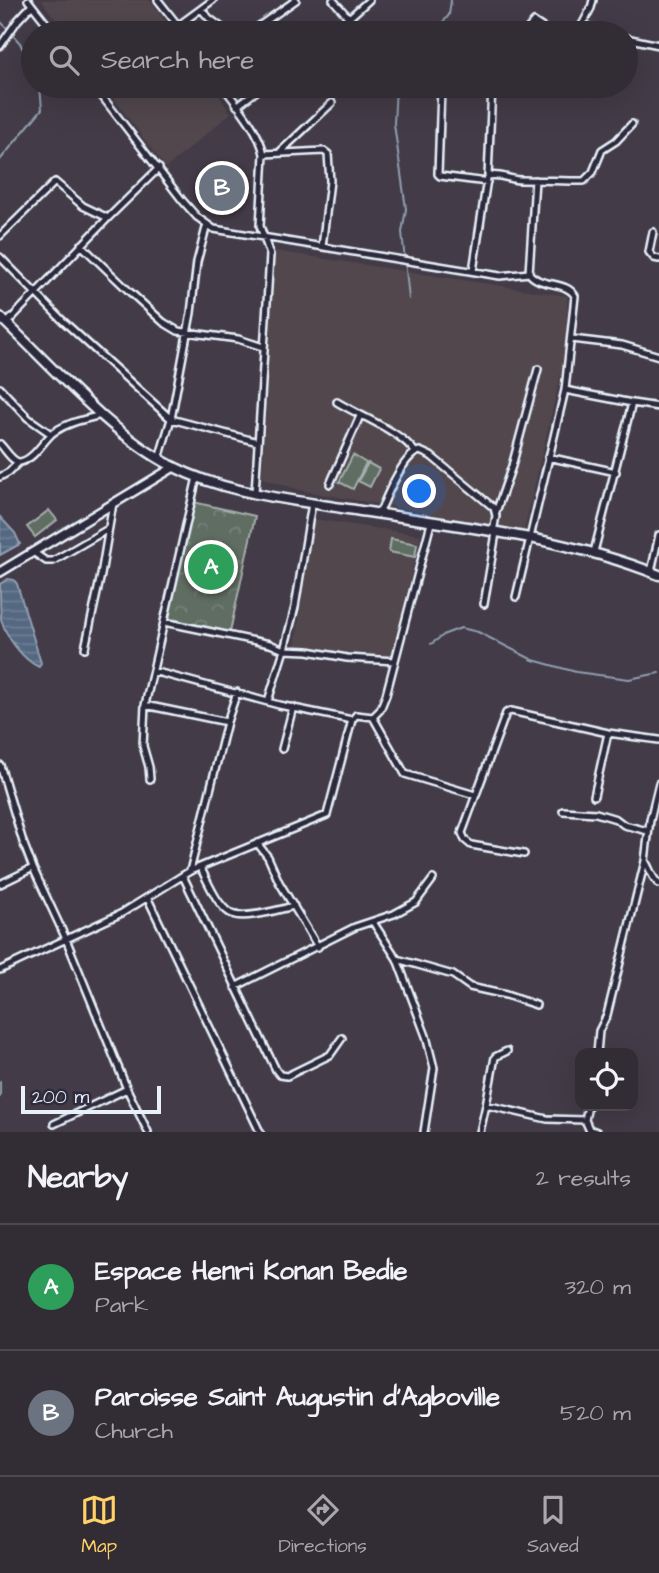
<!DOCTYPE html>
<html lang="en">
<head>
<meta charset="utf-8">
<style>
  body { margin:0; font-family:"Architects Daughter",sans-serif; background:#3a343d; color:#f1f3f6 }
  .controls { position:absolute; right:21px; bottom:21px; display:grid; overflow:hidden; border-radius:14px; box-shadow:0 7px 28px #0002 }
  .controls button { width:63px; height:63px; display:grid; place-items:center; padding:0; border:0; border-bottom:2px solid #4d4850; background:#322c35; color:#f1f3f6; font:35px sans-serif }
  .scale { position:absolute; left:21px; bottom:18px; width:140px; box-sizing:border-box; padding-left:7px; border:4px solid #e8f1f8; border-top:0; font-size:19px; line-height:24px; white-space:nowrap; color:#e8f1f8; -webkit-text-stroke:5px #2f2a3d; paint-order:stroke }
  .you { position:absolute; left:420px; top:492px; width:24px; height:24px; margin:-18px; border:5px solid #fff; border-radius:50%; background:#1a73e8; box-shadow:0 0 0 10px #1a73e833 }
  .badge { display:grid; place-items:center; width:46px; height:46px; border-radius:50%; background:#ffd166; color:#fff; font-size:23px; font-weight:700 }
  .pin { position:absolute; translate:-50% -50%; border:4px solid #fff; box-shadow:0 2px 7px #0006 }
  .list { margin:0; padding:0; list-style:none }
  h2 { display:flex; justify-content:space-between; align-items:center; height:91px; margin:0; padding:0 28px; font-size:30px }
  h2 small { font-size:23px; font-weight:400; color:#a8a7ad }
  .list li { display:grid; grid-template-columns:46px 1fr auto; gap:21px; align-items:center; box-sizing:border-box; height:126px; padding:0 28px; border-top:2px solid #4d4850 }
  .list b { display:block; font-size:26px; white-space:nowrap }
  .list p { margin:0; font-size:23px; white-space:nowrap; color:#a8a7ad }
  .list em { font-size:23px; font-style:normal; color:#a8a7ad }
  .icon { flex:none; width:38px; height:38px; fill:none; stroke:currentColor; stroke-width:2; stroke-linecap:round; stroke-linejoin:round }
  .map { position:relative; flex:none; width:659px; height:1132px; overflow:hidden }
  .search { position:absolute; background:#322c35; box-shadow:0 7px 28px #0002; left:21px; right:21px; top:21px; height:77px; display:flex; align-items:center; gap:18px; box-sizing:border-box; padding:0 24px; border-radius:38px; color:#a8a7ad; font-size:26px }
  .sheet { height:343px; background:#322c35 }
  nav { display:flex; justify-content:space-around; align-items:center; box-sizing:border-box; height:98px; border-top:2px solid #4d4850; background:#322c35; font-size:19px; color:#a8a7ad }
  nav a { display:grid; justify-items:center; gap:4px }
  nav .on { color:#ffd166 }
  .map>svg:first-child { display:block }
  .built { fill:#51474e }
  .park { fill:url(#park-crowns); stroke:#a4afad; stroke-width:2 }
  .pitch { fill:#606d62; stroke:#a4afad; stroke-width:2 }
  .water { fill:url(#water-rules); stroke:#909fb1; stroke-width:2 }
  .lines { fill:none; stroke-linecap:round; stroke-linejoin:round }
  .stream { stroke:#909fb1; stroke-width:2 }
  .minor-casing { stroke:#e8f1f8; stroke-width:10 }
  .tertiary-casing { stroke:#e8f1f8; stroke-width:12 }
  .secondary-casing { stroke:#e8f1f8; stroke-width:13 }
  .minor { stroke:#2f2a3d; stroke-width:5 }
  .tertiary { stroke:#2f2a3d; stroke-width:7 }
  .secondary { stroke:#2f2a3d; stroke-width:8 }
</style>
</head>
<body>
<div class="map">
<svg width="659" height="1132" viewBox="0 0 659 1132">
  <defs>
    <pattern id="park-crowns" width="20" height="18" patternUnits="userSpaceOnUse" patternTransform="scale(1.75)"><rect width="20" height="18" fill="#606d62"/><path d="M2 6a3 3 0 1 1 6 0M12 15a3 3 0 1 1 6 0" fill="none" stroke="#778279"/></pattern>
    <pattern id="water-rules" width="6" height="5" patternUnits="userSpaceOnUse" patternTransform="scale(1.75)"><rect width="6" height="5" fill="#556881"/><path d="M0 2.5h6" fill="none" stroke="#6d7e94"/></pattern>
  </defs>
  <rect width="100%" height="100%" fill="#433b47"/>
  <filter id="ink" filterUnits="userSpaceOnUse"><feTurbulence type="fractalNoise" baseFrequency=".0143" numOctaves="2"/><feDisplacementMap in="SourceGraphic" scale="14" xChannelSelector="R" yChannelSelector="G"/><feConvolveMatrix kernelMatrix="1 2 1 2 8 2 1 2 1" color-interpolation-filters="sRGB"/></filter>
  <g filter="url(#ink)">
    <path class="built" d="M41,0H150L169,26L160,33H66Z
      M109,86H212L231,113L166,168L106,88Z
      M275,251L567,296L568,344L524,531L300,490L262,478Z
      M314,519L421,535L391,657L295,646Z"/>
    <path class="park" d="M193,502L255,516L230,632L167,618Z"/>
    <path class="pitch" d="M353,455L366,463L353,489L339,482Z
      M368,463L379,469L370,487L358,481Z
      M49,510L57,520L35,537L27,527Z
      M391,539L417,544L415,557L389,552Z"/>
    <path class="water" d="M0,517L15,533L20,544L0,555Z
      M8,579L14,580L17,584L41,663L39,667C23,660 6,637 1,619C0,609 0,595 0,584Z"/>
    <g class="lines">
      <path class="stream" d="M0,21L8,29
        M11,33L20,43L33,72
        M434,33L449,15L451,0
        M396,86L394,124L406,209L402,232L409,299
        M0,160L42,109L40,86
        M431,644L445,634L461,628L478,632L533,660L576,672L629,679L659,673
        M0,1082V1097"/>
      <defs>
        <path id="minor" d="M28,0L54,33
          M158,0L184,33
          M333,0L349,18L333,33
          M202,10L209,18L229,33
          M349,18L369,0
          M582,25L591,8L593,0
          M168,33L213,0
          M249,33L296,0
          M524,33L534,22L546,30L565,33
          M573,33L576,32L582,25L611,33
          M626,38L659,45
          M0,46L18,20L32,5
          M94,86L182,200L197,217L214,229L500,276L529,273
          M223,86C237,105 259,130 264,154L260,226L270,255L255,493
          M492,86L488,176C501,173 509,180 521,180C542,180 563,181 584,181L593,172L602,150L616,141L632,124
          M441,89L438,174L440,176L487,182
          M237,106L263,86
          M280,152L332,103
          M264,154L324,151L328,154L330,181L322,247
          M653,232L649,252L654,258L659,259
          M0,236L55,182L83,206L108,218
          M81,245L130,292L163,322L178,331L238,339L263,347
          M0,257L62,320L171,419L258,442
          M473,271L487,179
          M7,323L108,218L159,168
          M572,339L622,345L659,356
          M0,388L28,418L51,434
          M565,390L632,403L594,552
          M337,402C358,415 402,432 415,452
          M632,403L659,407
          M0,444C5,449 13,463 20,462C34,460 44,439 54,432C69,422 85,419 102,415
          M548,457L616,472
          M159,459L171,419L191,313L197,262L207,224
          M0,477L9,472L18,463
          M330,484L360,416
          M496,512L512,466L538,369
          M379,514C386,498 403,454 420,451L431,456L494,508L496,516L493,532
          M33,552L46,561H53L108,529
          M651,572L659,535
          M516,597L565,390L575,296C566,280 540,288 529,273L535,180
          M484,604L496,533
          M164,622L270,644L284,650L295,607L312,503
          M85,648L101,575L113,503
          M153,671L279,705L352,720
          M268,701L284,650L308,651L347,658L395,661
          M145,705L227,722
          M373,717L405,774L475,795
          M282,749L293,707
          M0,765L23,842L33,868L66,939L127,1089L148,1132
          M150,779L149,767L143,746L145,705L197,477
          M659,783L650,820L645,861C650,868 652,879 659,884
          M594,796L608,733
          M563,811L596,813L616,819L624,825L648,831
          M257,843L268,857L279,882L318,947
          M524,854L471,845L465,840L462,833L506,713L511,711L608,733L659,740
          M200,867C208,881 216,904 230,913C242,921 280,909 294,906
          M190,871L227,722L237,692
          M183,876L276,1070L280,1075L287,1076L330,1055L342,1038
          M0,884L33,868
          M148,899L260,1132
          M373,922L397,959L426,1036L434,1068L424,1132
          M397,959L453,975L470,987L506,995L536,1005
          M0,970L122,913L190,871L327,815L352,720L356,715L373,717L380,710L386,695L431,523
          M235,987L355,927L394,914L416,902L433,879
          M597,1053L599,1031L607,1015L645,861
          M486,1105L495,1057L507,1051
          M588,1106L585,1120L589,1129L597,1132
          M54,1124L127,1089
          M480,1132L486,1105L547,1119L585,1120"/>
        <path id="tertiary" d="M0,572L174,467"/>
        <path id="secondary" d="M0,317C51,365 110,434 172,466C224,493 286,499 342,508C448,525 559,535 659,575"/>
      </defs>
      <use href="#minor" class="minor-casing"/>
      <use href="#tertiary" class="tertiary-casing"/>
      <use href="#secondary" class="secondary-casing"/>
      <use href="#minor" class="minor"/>
      <use href="#tertiary" class="tertiary"/>
      <use href="#secondary" class="secondary"/>
    </g>
  </g>
</svg>
<div class="controls">
<button><svg class="icon" aria-label="locate" viewBox="0 0 24 24"><circle cx="12" cy="12" r="6"/><path d="M12 2v4M12 18v4M2 12h4M18 12h4"/></svg></button>
</div>
<div class="scale">200 m</div>
<div class="you"></div>
<div class="pin badge" style="left:211px;top:567px;background:#2e9e5b">A</div>
<div class="pin badge" style="left:222px;top:188px;background:#6b7280">B</div>
<div class="search"><svg class="icon" aria-label="search" viewBox="0 0 24 24"><circle cx="10" cy="10" r="6"/><path d="M15 15l6 6"/></svg>Search here</div>
</div>
<section class="sheet">
<h2>Nearby<small>2 results</small></h2>
<ul class="list">
<li><span class="badge" style="background:#2e9e5b">A</span><div><b>Espace Henri Konan Bedie</b><p>Park</p></div><em>320 m</em></li>
<li><span class="badge" style="background:#6b7280">B</span><div><b>Paroisse Saint Augustin d'Agboville</b><p>Church</p></div><em>520 m</em></li>
</ul>
</section>
<nav>
<a class="on"><svg class="icon" aria-label="map" viewBox="0 0 24 24"><path d="M3 6l6-2 6 2 6-2v14l-6 2-6-2-6 2zM9 4v14M15 6v14"/></svg>Map</a>
<a><svg class="icon" aria-label="directions" viewBox="0 0 24 24"><path d="M12 3l9 9-9 9-9-9zM9 14v-3h6M13 9l2 2-2 2"/></svg>Directions</a>
<a><svg class="icon" aria-label="saved" viewBox="0 0 24 24"><path d="M7 4h10v16l-5-4-5 4z"/></svg>Saved</a>
</nav>
</body>
</html>
